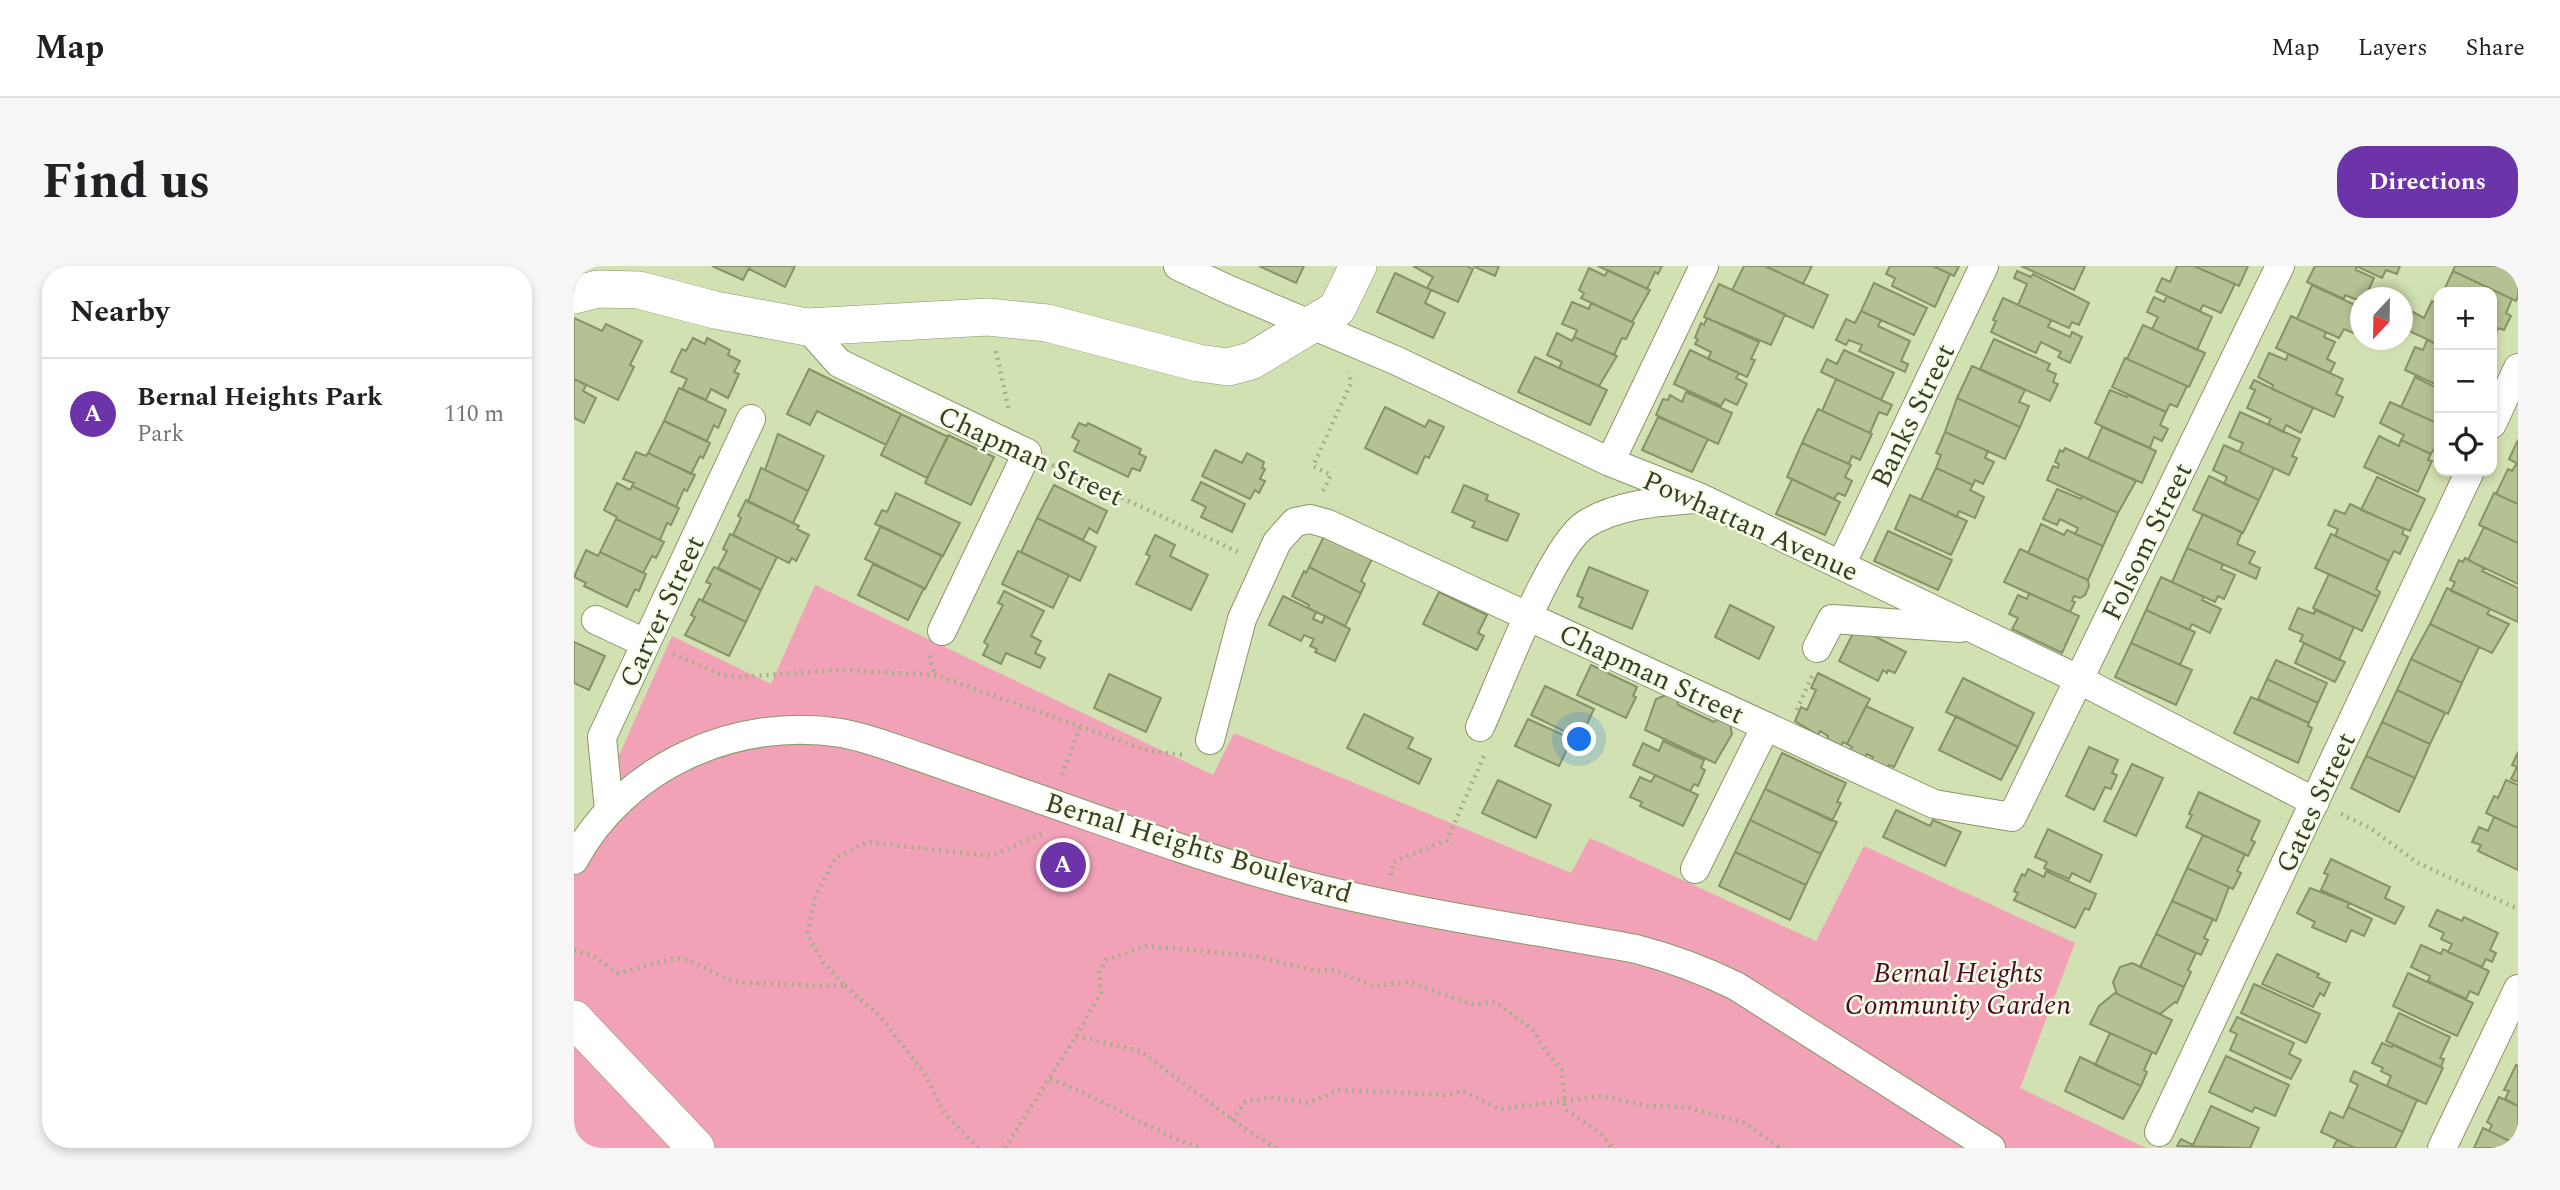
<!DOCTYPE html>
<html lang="en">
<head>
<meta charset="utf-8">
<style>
  body { margin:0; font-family:Spectral,serif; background:#f6f6f6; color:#202124 }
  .controls { position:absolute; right:21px; top:21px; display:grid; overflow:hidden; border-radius:14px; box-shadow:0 4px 10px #0003 }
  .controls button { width:63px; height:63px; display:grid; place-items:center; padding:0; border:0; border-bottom:2px solid #e0e0e0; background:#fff; color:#202124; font:35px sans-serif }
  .compass { position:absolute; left:1776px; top:21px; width:63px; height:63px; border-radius:50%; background:#fff; box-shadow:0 4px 10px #0003; rotate:202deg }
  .you { position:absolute; left:1006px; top:474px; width:24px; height:24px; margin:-18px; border:5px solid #fff; border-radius:50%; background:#1a73e8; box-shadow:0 0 0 10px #1a73e833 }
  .badge { display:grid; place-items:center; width:46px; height:46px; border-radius:50%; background:#6d34aa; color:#fff; font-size:23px; font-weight:700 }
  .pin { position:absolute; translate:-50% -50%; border:4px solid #fff; box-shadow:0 2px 7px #0006 }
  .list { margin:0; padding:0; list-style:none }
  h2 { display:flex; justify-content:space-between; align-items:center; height:91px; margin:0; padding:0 28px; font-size:30px }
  h2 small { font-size:23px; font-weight:400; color:#757577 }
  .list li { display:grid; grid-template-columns:46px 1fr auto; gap:21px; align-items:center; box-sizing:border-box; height:112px; padding:0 28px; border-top:2px solid #e0e0e0 }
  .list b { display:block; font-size:26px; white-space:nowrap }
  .list p { margin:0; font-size:23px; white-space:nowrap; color:#757577 }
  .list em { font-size:23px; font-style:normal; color:#757577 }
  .icon { flex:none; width:38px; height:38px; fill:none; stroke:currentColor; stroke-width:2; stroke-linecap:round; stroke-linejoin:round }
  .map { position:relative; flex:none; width:1944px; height:882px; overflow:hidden; border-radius:28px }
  header { display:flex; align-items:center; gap:42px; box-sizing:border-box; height:98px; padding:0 35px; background:#fff; border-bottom:2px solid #e0e0e0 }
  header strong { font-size:33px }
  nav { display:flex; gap:38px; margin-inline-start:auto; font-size:24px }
  .intro { display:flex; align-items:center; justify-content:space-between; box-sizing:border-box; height:168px; padding:0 42px }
  h1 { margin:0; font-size:49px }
  .button { padding:18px 32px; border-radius:28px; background:#6d34aa; color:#fff; font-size:24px; font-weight:700 }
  main { display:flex; gap:42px; padding:0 42px }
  aside { flex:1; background:#fff; border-radius:28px; box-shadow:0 4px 10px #0003 }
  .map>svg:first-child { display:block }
  .green { fill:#f1a2b7 }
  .building { fill:#b3c193; stroke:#859366; stroke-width:2 }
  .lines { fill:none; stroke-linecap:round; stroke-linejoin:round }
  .minor-casing { stroke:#899669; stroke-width:30 }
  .tertiary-casing { stroke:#899669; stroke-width:38 }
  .path { stroke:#a3af88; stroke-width:4.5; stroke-dasharray:2 5; stroke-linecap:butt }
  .minor { stroke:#fff; stroke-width:28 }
  .tertiary { stroke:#fff; stroke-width:37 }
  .labels { text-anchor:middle; stroke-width:5; stroke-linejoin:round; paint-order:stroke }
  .street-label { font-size:28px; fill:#383e2b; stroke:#f7ffe6 }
  .park-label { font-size:28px; font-style:italic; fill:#4d0825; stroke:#f7ffe6 }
</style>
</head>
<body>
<header>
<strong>Map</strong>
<nav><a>Map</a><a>Layers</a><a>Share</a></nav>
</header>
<div class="intro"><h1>Find us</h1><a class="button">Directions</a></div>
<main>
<aside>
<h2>Nearby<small></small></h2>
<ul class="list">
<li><span class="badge">A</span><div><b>Bernal Heights Park</b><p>Park</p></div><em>110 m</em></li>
</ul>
</aside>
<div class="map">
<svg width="1944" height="882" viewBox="0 0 1944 882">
  <rect width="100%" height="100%" fill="#d2e1b1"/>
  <path class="green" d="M241,319L639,509L660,467L997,607L1016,572L1242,675L1290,580L1501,677L1446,822L1572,882H0V591L98,370L197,418Z"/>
  <path class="building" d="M138,0H176L169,14Z
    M176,0H221L211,21L175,3Z
    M685,0H730L722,17Z
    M839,0H893L899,3L884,36L853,22L859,11Z
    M899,0H925L921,10Z
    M1024,0H1088L1084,8L1081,6L1073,23Z
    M1170,0H1191L1254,29L1239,62L1158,24Z
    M1191,0H1238L1229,18Z
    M1316,0H1359L1376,8L1361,41L1318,20L1321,12L1312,8Z
    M1359,0H1385L1380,10Z
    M1447,0H1511L1500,24Z
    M1603,0H1620L1661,18L1647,47L1629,39L1626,45L1582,25L1588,12L1596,16Z
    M1620,0H1674L1665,20Z
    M1741,0H1782V4L1800,12L1791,32H1786V35L1771,29L1770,33L1733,16Z
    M1782,0H1826L1823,8L1812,4L1808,12Z
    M1881,0H1944V30L1942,35L1879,5Z
    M1015,2L1031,10L1034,4L1076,24L1058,56L1007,32L1010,27L1005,24Z
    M1443,5L1457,11L1459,8L1515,37L1505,59L1498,56L1495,62L1444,39L1453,18L1440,12Z
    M1879,5L1938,33L1932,47L1937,50L1930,64L1924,62L1923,65L1918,62V26H1869Z
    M821,7L857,24L851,37L871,47L859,72L803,46Z
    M1300,17L1353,42L1340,69L1287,45Z
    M1145,18L1211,48L1197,79L1130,51Z
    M1738,19L1781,39L1777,47L1786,51L1779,67L1770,63L1765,72L1723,53Z
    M1593,30L1638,51L1623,84L1578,63L1584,51L1573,46L1580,31L1590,36Z
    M1429,32L1477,54L1474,61L1496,71L1498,66L1508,71L1496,97L1484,91L1487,86L1467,76L1462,87L1417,66L1422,55L1419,54Z
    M1858,35L1865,39V79L1831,63L1839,46L1850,52Z
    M998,36L1015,43L1017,37L1060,57L1052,73L1048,72L1040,89L1000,71L1003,64L988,58Z
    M1287,45L1307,54L1304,60L1336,75L1327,95L1334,98L1331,106L1285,85L1288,79L1275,74L1272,79L1262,74L1272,53L1281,57Z
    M1717,50L1752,66L1750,71L1761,76L1753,93L1761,97L1756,107L1702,82Z
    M0,52L28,65L32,58L68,75L56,99L60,101L44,134L0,113Z
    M1133,52L1185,76L1177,93L1181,94L1173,111L1134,93L1137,86L1121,78L1124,73L1121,72L1127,57L1130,59Z
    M1569,59L1631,87L1615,121L1553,93Z
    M983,67L998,75L1000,71L1043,90L1025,120L985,102L988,96L973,89Z
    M119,72L131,78L133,72L156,84L154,89L166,95L160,106L165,108L154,132L137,123L132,134L108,123L113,113L97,106L108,83L112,85Z
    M1420,73L1476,98L1473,104L1482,108L1479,116L1484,118L1476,135L1406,103Z
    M1853,74L1865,79V120L1831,104L1841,81L1849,84Z
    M1116,84L1165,107L1162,112L1173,118L1163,139L1151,133L1147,140L1100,118Z
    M1270,84L1320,107L1307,134L1247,106L1253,93L1263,98Z
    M1695,87L1712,94L1714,88L1769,113L1762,128L1769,131L1760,151L1698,123L1699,119L1684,111Z
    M961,91L1033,124L1016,159L944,126Z
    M1551,92L1613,120L1603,141L1596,138L1592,146L1538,121Z
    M1398,100L1451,124L1445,136L1455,140L1446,161L1383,132Z
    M235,103L327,148L312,179L243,145L236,159L213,148Z
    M1841,111L1865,123V158L1827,141Z
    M0,113L12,119L9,125L22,132L10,157L0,152Z
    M1262,113L1318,139L1313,149L1305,146L1296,167L1248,145Z
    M1680,114L1739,142L1727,167L1712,159L1709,166L1694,158L1697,153L1673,142L1681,124L1676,122Z
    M105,122L152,144L144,162L140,159L133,175L90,155Z
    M1536,124L1553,131L1554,129L1592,146L1586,159L1594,163L1588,175L1580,171L1576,182L1521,157Z
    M1112,126L1158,147L1144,178L1082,149L1089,133L1094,134L1096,129L1108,136Z
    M1383,132L1446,161L1431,193L1371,166Z
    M1816,136L1865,158V180L1863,186L1859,184L1857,188L1827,174L1830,169L1806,157Z
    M811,141L851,161L855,154L870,161L855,192L851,190L843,208L791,182Z
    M1244,143L1298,168L1286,194L1278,190L1275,198L1228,177Z
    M1666,146L1726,173L1718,190L1723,192L1715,209L1665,186L1669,177L1655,171Z
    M327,148L374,171L353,212L307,189Z
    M1084,151L1134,173L1118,206L1068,184Z
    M90,155L136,177L129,192L126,190L117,208L74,187Z
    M505,157L512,160L514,157L567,183L565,188L572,191L566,205L558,202L554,211L500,185L505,175L498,171Z
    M1528,161L1582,185L1568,217L1514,193Z
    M1371,166L1414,185L1411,192L1420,196L1409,218L1401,214L1399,219L1362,202L1367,189L1362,187Z
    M204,168L250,190L234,225L191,204Z
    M374,169L420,191L397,239L351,217Z
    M1805,170L1825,180L1827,174L1857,188L1854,194L1858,195L1844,226L1790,201Z
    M1944,174V198L1935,193Z
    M1228,177L1277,199L1271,211L1278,215L1271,230L1264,227L1260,233L1213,211Z
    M1650,179L1700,202L1685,234L1650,218L1653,211L1639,204Z
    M1491,182L1562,215L1544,247L1473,214L1479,200L1484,202L1485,198L1481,196L1486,184L1489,186Z
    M641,184L668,197L673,187L690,196L688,202L691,203L686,213L691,215L685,227L681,224L676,233L628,210Z
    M62,186L72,190L74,187L121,209L113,225L110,223L102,241L58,220L60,217L49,213Z
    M1943,197L1944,198V238L1922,228L1934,203L1938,205Z
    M187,202L234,225L219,257L174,236Z
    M1362,202L1399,219L1396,224L1410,231L1401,252L1385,245L1383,251L1347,234Z
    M1635,210L1685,234L1669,267L1619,244Z
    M1803,211L1851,233L1836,265L1787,244Z
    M1218,213L1266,236L1251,269L1202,248Z
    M627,216L671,238L658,266L627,251L632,241L618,234Z
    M43,217L56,224L58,220L105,242L97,259L93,257L86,274L42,253L43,251L30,244Z
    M480,219L533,245L523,267L515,262L509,274L463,252Z
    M890,219L914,229L912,234L945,248L933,275L898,261L901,256L878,246Z
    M1483,223L1507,233L1508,230L1544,247L1529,280L1501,268L1504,262L1486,253L1483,259L1469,253Z
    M322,227L386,257L369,290L301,258L308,244L313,246Z
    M1920,227L1944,238V277L1905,259Z
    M1336,229L1393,255L1377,289L1321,263Z
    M172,234L225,260L223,263L235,269L222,295L218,292L215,297L159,269L167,252L164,250Z
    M1776,238L1830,263L1828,268L1834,271L1826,288L1820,285L1815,295L1761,270L1764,263L1754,259L1761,244L1771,248Z
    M1629,248L1668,266L1663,278L1681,286L1675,297L1686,302L1682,313L1613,282Z
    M463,252L522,281L506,315L447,286Z
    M42,253L90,276L82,292L78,290L69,307L26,286Z
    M1467,258L1490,269L1493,264L1529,280L1514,314L1454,287Z
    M307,260L368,290L351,323L291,293Z
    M1910,261L1944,277V318L1894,294Z
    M1314,265L1378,294L1364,324L1300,295Z
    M156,268L203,291L187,324L144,302L153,285L149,283Z
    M1757,268L1815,295L1802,323L1806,326L1804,331L1741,302Z
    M581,269L601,279L596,290L634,309L617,344L562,318L576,290L572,288Z
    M750,270L798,293L787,315L791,318L787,327L735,301Z
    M1613,282L1649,298L1647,303L1661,309L1650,333L1644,330L1641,336L1598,316Z
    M1446,283L1514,314L1515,320L1511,329L1506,332L1500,330L1498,335L1501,336L1496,346L1430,316Z
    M12,284L24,290L26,286L72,308L65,325L61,323L53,341L10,320L12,317L0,311Z
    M444,285L495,309L479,342L428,318Z
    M1891,292L1910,302L1908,305L1944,322V356L1877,325L1881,316L1876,314L1885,294L1889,296Z
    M299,298L350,322L334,354L284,329Z
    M140,301L187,324L172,356L128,335L137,318L132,316Z
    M735,301L787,327L771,360L734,342L735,339L718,330L730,305L732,307Z
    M1015,301L1074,325L1058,363L1005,341L1009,332L1003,330Z
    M1755,308L1804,331L1788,365L1739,342Z
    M1587,311L1630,331L1628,334L1647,343L1636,367L1618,358L1615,364L1572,344Z
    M1873,322L1916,343L1913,348L1935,358L1918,387L1856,358Z
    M430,325L470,345L457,370L467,375L461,387L471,392L466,402L432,387L427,398L409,389L414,379L410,376L429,339L424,337Z
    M865,326L913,349L904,367L910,370L903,384L849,358Z
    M1455,327L1505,350L1488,387L1438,363L1444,352L1435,348L1444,329L1453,333Z
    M709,330L742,346L739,353L748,357L751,350L776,363L761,395L741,386L743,383L736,380L740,373L730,369L727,375L695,359Z
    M125,333L172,356L155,390L111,369L121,351L117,349Z
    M1156,339L1200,361L1185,393L1141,371Z
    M1724,342L1740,348L1741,344L1780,361L1765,394L1726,375L1729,369L1715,363Z
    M1572,344L1621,366L1606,399L1557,377Z
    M1856,358L1905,381L1888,417L1837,393Z
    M1282,361L1332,386L1321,407L1314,404L1313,407L1309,404L1304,415L1265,395Z
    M0,376L31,390L15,424L0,417Z
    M1557,377L1618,404L1602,439L1541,411Z
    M1730,377L1771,396L1761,416L1721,397Z
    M1837,393L1888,417L1874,448L1823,424Z
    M1702,394L1753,417L1744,437L1693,413Z
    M1017,399L1063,421L1059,430L1062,431L1052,452L1003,429Z
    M1244,407L1296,433L1273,478L1269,476L1267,480L1253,473L1254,470L1246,465L1244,469L1221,455L1227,441L1233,444L1242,424L1237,422Z
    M535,408L587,432L572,466L520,442Z
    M1389,412L1460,447L1444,481L1372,446Z
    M1693,413L1744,437L1735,457L1684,433Z
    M971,420L1020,443L1006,473L957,449Z
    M1823,424L1871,447L1856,478L1808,456Z
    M1092,429L1103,434L1104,439L1140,456L1144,453L1156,458L1158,468L1141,497L1071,464L1082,433Z
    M1677,431L1735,457L1734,460L1738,462L1724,497L1660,467Z
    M1292,440L1339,462L1320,501L1315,499L1313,502L1297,494L1299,491L1293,488L1291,491L1276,484L1278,481L1273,478Z
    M790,448L839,472L834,482L857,493L845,518L773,482Z
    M1382,450L1444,481L1427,514L1365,484Z
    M954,453L998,473L985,500L941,480Z
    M1808,456L1856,478L1841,512L1792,490Z
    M1089,475L1130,494L1127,502L1131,504L1124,520L1120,518L1116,525L1059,499L1069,477L1085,485Z
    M1515,481L1544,494L1538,507L1543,509L1537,523L1531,521L1520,544L1492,530Z
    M1944,486V516L1937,513L1943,501L1938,499Z
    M1208,487L1272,517L1263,536L1267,537L1258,555L1191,523Z
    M1792,490L1841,512L1825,546L1777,522Z
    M1558,498L1589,512L1562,570L1530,555Z
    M1081,509L1124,529L1109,560L1066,540L1068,536L1056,531L1066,511L1077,516Z
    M924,514L977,539L962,572L908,547Z
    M1932,514L1944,519V562L1912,547L1920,530L1924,532Z
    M1191,523L1263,556L1247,588L1176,554Z
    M1625,526L1686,555L1677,574L1681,576L1674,590L1612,561L1618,549L1615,548Z
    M1322,544L1356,560L1359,554L1387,566L1371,600L1309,571Z
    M1920,551L1944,562V604L1904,585L1907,579L1898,576L1905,561L1914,565Z
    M1176,554L1247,588L1232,619L1161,586Z
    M1474,563L1528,589L1516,616L1498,607L1495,613L1470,602L1473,596L1461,591Z
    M1629,569L1671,588L1663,605L1667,607L1659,623L1613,602Z
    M1161,586L1232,619L1216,654L1145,620Z
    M1757,593L1816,621L1811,632L1830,641L1821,658L1747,624L1754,609L1750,607Z
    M1613,602L1655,621L1642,655L1598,635Z
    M1454,603L1470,611L1472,605L1522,628L1515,644L1511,642L1501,662L1440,634L1444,627L1440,625L1448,608L1451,610Z
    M1736,622L1775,637L1773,641L1798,653L1790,670L1777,664L1772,676L1738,661L1741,656L1723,647Z
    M1598,635L1639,653L1630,672L1634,674L1627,689L1582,668Z
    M1863,644L1888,655L1890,651L1924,667L1916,684L1922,687L1918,696L1912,693L1908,701L1874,686L1878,678L1867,673L1870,667L1855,660Z
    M1582,668L1622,687L1614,704L1617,706L1610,721L1566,701Z
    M1847,679L1867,688L1869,683L1915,705L1904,729L1896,725L1892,733L1854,715L1856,710L1837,701Z
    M1703,688L1745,708L1743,711L1756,717L1750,730L1746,727L1739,741L1688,718Z
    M1558,697L1610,721L1603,737L1601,736L1586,748L1543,728L1539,716L1546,701Z
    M1834,707L1899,737L1883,770L1819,740Z
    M1680,718L1746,748L1732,777L1667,747Z
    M1541,727L1598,754L1582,788L1516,758L1525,740Z
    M1825,747L1876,771L1866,792L1870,793L1867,801L1812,775Z
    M1663,751L1720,777L1715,788L1727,794L1717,813L1656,784L1663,768L1656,765Z
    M1536,767L1578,786L1570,804L1573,806L1567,820L1521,799Z
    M1808,777L1818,781L1819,779L1869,802L1852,838L1813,820L1817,810L1807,805L1809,802L1798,797Z
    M1652,790L1715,819L1701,850L1681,841L1678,846L1635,826Z
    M1506,791L1567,820L1549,853L1491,825Z
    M1942,799L1944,800V840L1931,833L1935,825L1930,824Z
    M1780,805L1843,834L1829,866L1774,841L1784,819L1776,815Z
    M1925,831L1944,840V879L1915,865L1918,859L1913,856Z
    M1637,840L1685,862L1676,882L1603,880L1607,873L1619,879Z
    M1774,841L1829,866L1821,882H1781L1747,866L1756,846L1769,852Z
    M1909,862L1944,879V882H1900Z
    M1763,874L1781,882H1759Z"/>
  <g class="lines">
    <defs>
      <path id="minor" d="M604,0L653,23L823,95L1036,196L1127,232L1504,413L1741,536
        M233,61L265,97L453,187L368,365
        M1918,158L1944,102
        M1036,196L1130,0
        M1267,299L1410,0
        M22,354L71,377
        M1243,382L1258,353L1386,362
        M906,461C925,420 978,278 1012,258C1044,238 1084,236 1121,233
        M636,474L668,353L703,276L721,256L736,253L754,258L1360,538L1438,551L1706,0
        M35,544L28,471L177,153
        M0,594C50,500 163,450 267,467C295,472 322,483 349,492C385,505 421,517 457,530C540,559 623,590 707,613C823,645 944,661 1062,683C1097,692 1129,704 1162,720L1417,882
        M1121,603L1192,460
        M1585,866L1896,205
        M1868,882L1944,723"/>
      <path id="tertiary" d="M0,29L24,23L65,24L141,44L233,61L414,51L473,57L624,97L654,101L677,95L763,43L784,0
        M0,753L122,882"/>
    </defs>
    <use href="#minor" class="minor-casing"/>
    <use href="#tertiary" class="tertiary-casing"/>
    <path class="path" d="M422,85L435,145
      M478,199L666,287
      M749,225L757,209L739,200L777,117L775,106
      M99,388L148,409L165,411L263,404L362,409L575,485L611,489
      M355,390L361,408
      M1223,444L1238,410
      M488,509L506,461
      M1767,548L1796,562L1844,597L1944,643
      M817,609L819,596L873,574L910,490
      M0,684L19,690L44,707L102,692L117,695L155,714L172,717L271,720L250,697L233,669L241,632L261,592L294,576L416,590L470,567
      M271,720L307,751L350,807L371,848L404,882
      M502,770L527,726L525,706L532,694L573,680L681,690L742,705L760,704L799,720L834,716L898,738L922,736L958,763L973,787L988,804L991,843L1028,869L1038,882
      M476,813C528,832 574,864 627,882
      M658,854L671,836L696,831L733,837L766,824L871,829L889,825L925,843L1029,830L1074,840L1112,841L1170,857L1206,882
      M431,882L502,770L566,785L673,864L702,882"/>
    <use href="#minor" class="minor"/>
    <use href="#tertiary" class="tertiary"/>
  </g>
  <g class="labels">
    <g class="street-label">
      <text transform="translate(1338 149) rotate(-64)" y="10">Banks Street</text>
      <text transform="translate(457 189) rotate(25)" y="10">Chapman Street</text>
      <text transform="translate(1177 259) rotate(24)" y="10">Powhattan Avenue</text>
      <text transform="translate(1572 275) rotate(-64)" y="10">Folsom Street</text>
      <text transform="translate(87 345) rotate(-65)" y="10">Carver Street</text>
      <text transform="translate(1078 407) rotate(25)" y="10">Chapman Street</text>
      <text transform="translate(1741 536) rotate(-65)" y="10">Gates Street</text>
      <text transform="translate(625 581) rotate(17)" y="10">Bernal Heights Boulevard</text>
    </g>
    <g class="park-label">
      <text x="1384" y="716">Bernal Heights<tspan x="1384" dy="32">Community Garden</tspan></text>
    </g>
  </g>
</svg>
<div class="controls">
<button>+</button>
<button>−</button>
<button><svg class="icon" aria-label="locate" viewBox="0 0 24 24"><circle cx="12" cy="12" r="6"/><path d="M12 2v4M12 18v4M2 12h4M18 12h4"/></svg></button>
</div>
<svg class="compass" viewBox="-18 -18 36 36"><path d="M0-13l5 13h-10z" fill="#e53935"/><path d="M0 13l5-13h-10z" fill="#757577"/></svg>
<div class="you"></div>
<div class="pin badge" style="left:489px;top:599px">A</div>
</div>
</main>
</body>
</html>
